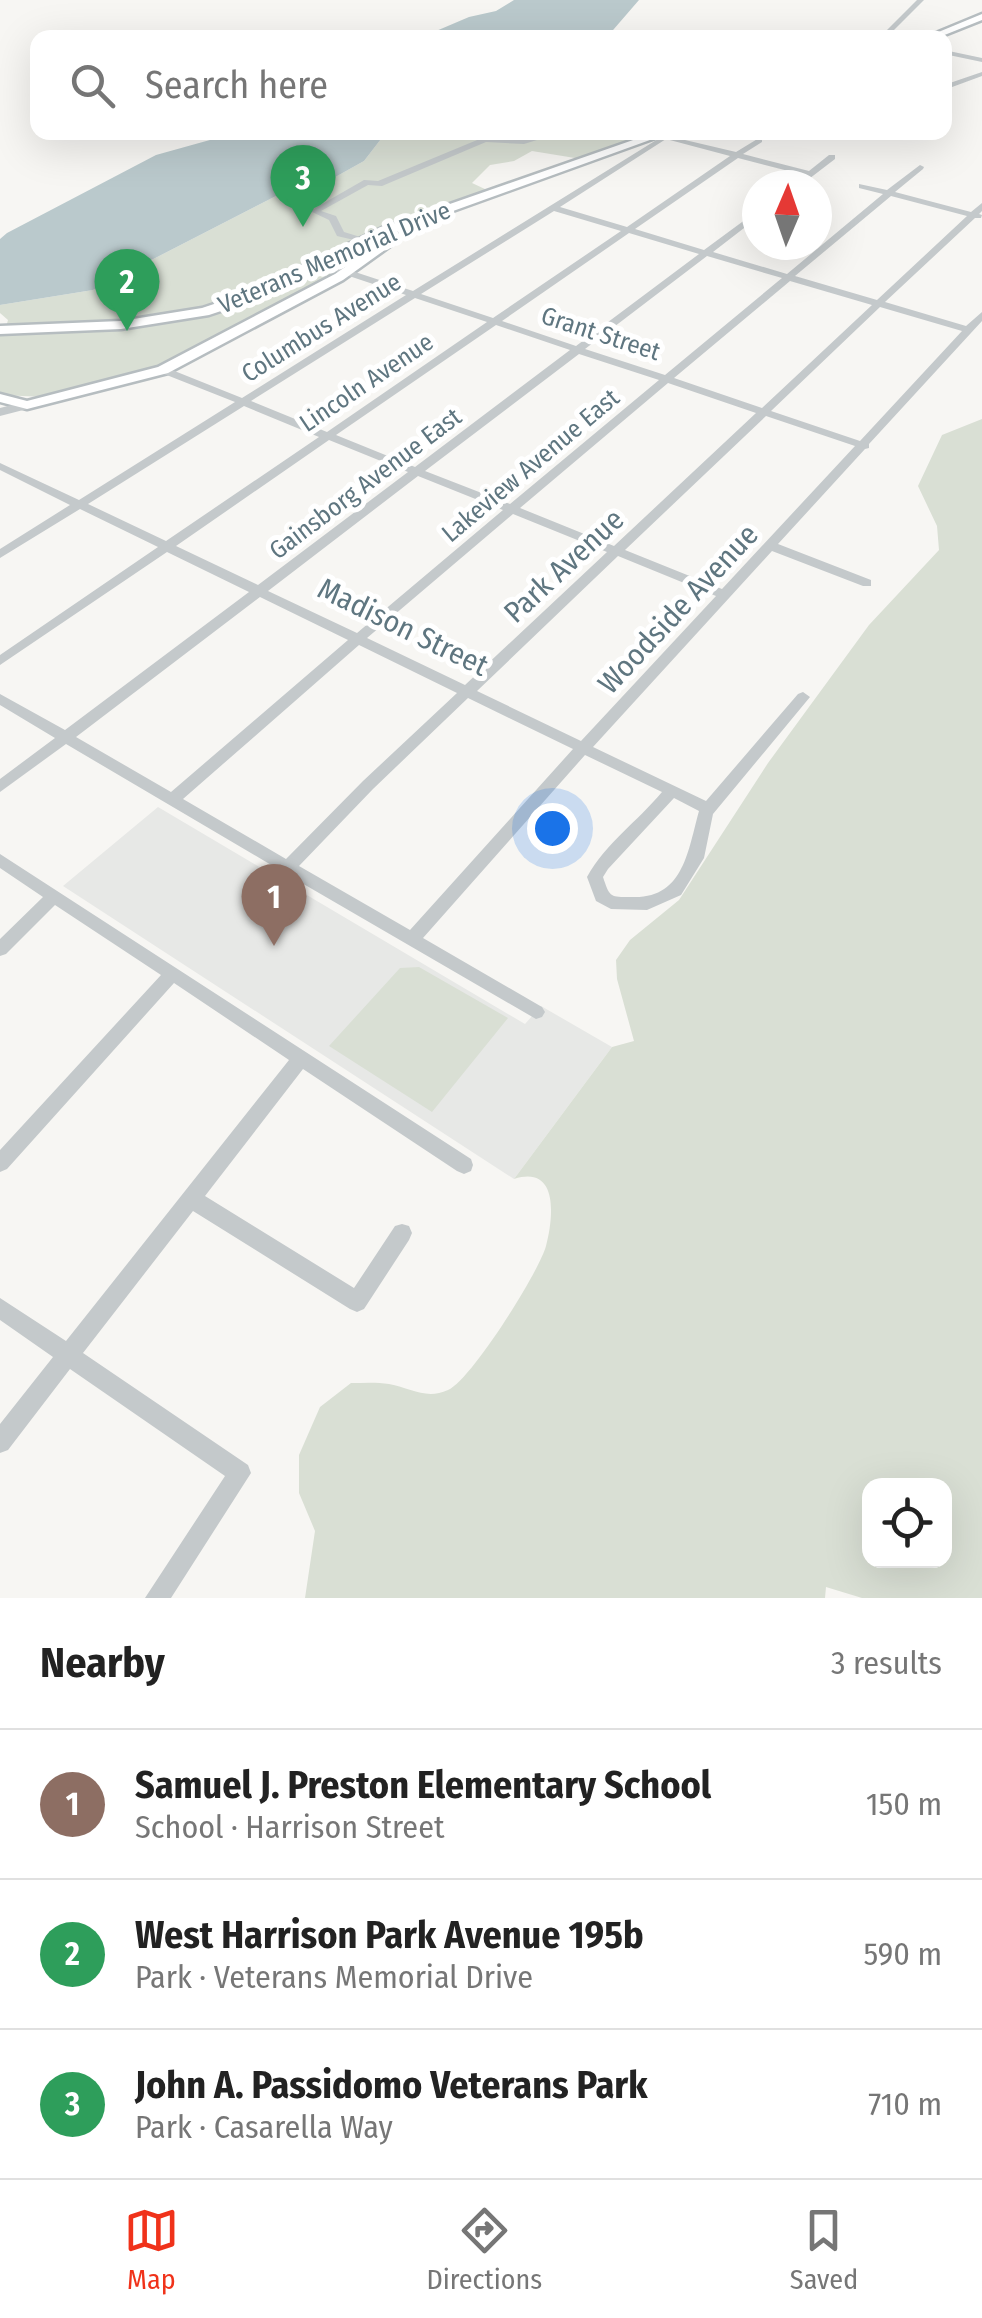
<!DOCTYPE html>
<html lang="en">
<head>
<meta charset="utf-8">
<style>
  body { margin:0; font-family:"Fira Sans Condensed",sans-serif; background:#f6f6f6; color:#222 }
  .controls { position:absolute; right:30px; bottom:30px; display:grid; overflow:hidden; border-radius:20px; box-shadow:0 10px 40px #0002 }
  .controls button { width:90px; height:90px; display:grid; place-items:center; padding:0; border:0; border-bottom:2px solid #e0e0e0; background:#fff; color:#222; font:50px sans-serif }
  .compass { position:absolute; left:742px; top:170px; width:90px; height:90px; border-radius:50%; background:#fff; box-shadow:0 10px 40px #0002; rotate:2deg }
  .you { position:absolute; left:552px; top:828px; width:35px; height:35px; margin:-25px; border:8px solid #fff; border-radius:50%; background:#1a73e8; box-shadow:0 0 0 15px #1a73e833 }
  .badge { display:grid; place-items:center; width:65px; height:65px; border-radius:50%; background:#f0321a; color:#fff; font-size:32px; font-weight:700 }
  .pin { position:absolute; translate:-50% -82px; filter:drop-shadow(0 2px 5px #0008) }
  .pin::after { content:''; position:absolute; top:52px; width:35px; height:30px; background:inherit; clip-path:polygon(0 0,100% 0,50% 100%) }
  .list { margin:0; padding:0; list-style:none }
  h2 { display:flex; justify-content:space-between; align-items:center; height:130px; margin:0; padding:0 40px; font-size:42px }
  h2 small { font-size:32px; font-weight:400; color:#767676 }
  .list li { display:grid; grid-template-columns:65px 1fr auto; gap:30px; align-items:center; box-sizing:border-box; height:150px; padding:0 40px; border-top:2px solid #e0e0e0 }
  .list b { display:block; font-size:38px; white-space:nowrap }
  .list p { margin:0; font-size:32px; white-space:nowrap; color:#767676 }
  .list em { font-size:32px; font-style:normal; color:#767676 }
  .icon { flex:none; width:55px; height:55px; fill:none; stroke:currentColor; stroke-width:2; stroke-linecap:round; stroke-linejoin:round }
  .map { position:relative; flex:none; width:982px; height:1598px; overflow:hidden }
  .search { position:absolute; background:#fff; box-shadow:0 10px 40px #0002; left:30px; right:30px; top:30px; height:110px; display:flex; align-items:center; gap:25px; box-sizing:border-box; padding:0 35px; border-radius:20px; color:#767676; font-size:38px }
  .sheet { height:580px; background:#fff }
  nav { display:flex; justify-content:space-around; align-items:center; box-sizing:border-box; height:140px; border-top:2px solid #e0e0e0; background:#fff; font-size:28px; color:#767676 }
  nav a { display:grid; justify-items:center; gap:5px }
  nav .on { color:#f0321a }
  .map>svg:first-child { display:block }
  .built { fill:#e7e8e6 }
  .green { fill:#d9dfd4; fill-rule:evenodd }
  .water { fill:#bac9cc }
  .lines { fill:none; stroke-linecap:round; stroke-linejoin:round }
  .secondary-casing { stroke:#b6bdc0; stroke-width:5 }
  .minor { fill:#c4c9cb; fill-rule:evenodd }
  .tertiary { fill:#c4c9cb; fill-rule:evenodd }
  .secondary { fill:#fff; fill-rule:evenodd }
  .labels { text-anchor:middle; stroke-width:10; stroke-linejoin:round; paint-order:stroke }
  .far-street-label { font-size:25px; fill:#5f7680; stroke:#fff }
  .street-label { font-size:30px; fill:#5f7680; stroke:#fff }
</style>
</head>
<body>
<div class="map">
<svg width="982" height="1598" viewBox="0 0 982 1598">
  <rect width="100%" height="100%" fill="#f7f6f3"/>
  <path class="built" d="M158,807L525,1024L541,1006L612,1047L514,1179L63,886Z"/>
  <path class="green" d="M392,133H659L581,159L532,151L514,161L490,165L472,183L487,190L425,211L221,304L148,320L6,327L8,320L0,313V305L93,290L276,196L321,185L364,161L381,139Z
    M320,266H327L338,274L154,370L45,397L0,395V332C64,330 137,335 199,315C240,302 280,282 320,266Z
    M982,419V1598H862L826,1587L825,1598H305L315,1531L299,1493V1455L320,1407L351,1383C363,1383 377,1382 389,1384C411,1388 426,1400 448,1390C471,1380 539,1272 546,1246C554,1215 558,1165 514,1179L612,1047L634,1041L617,979L616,960L630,940L679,900L768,763L869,625L939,550L937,526L918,486L942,435ZM870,1486H944V1560H870Z
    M419,967L508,1018L432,1112L329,1046L400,968Z"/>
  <path class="water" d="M514,0H639L607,37H422L469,17L496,11Z
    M235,133H392L381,139L364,161L321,185L276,196L93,290L0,305V239L7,233L156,155Z"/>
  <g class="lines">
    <defs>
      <path id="secondary" d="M982,14V20L937,38H924Z
        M656,132H672L392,233L251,301L209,315L121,329L0,334V326L121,321L202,308L241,295L384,227Z
        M396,232L402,236L400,239L343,280L168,373L27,409L0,402V394L27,401L158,367L335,274Z"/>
    </defs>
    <use href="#secondary" class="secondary-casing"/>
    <path class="minor" d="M917,0H924L886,38H879Z
      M944,50L982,58V62L944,54Z
      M982,72V76L944,90V85Z
      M549,132H563L524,144L486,142L382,186L368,185L321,211L336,216L344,232L367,239V243L337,236L329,220L310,211L364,180L378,181L482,138L524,140Z
      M651,132L736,152L759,138H762V142L743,154L809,171L829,155H835V159L801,185H792L804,175L738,158L635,229L704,250L757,211V218L713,252L787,274L883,194L859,188V184L887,190L920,165L924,167L923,169L895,192L971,212L982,203V211L979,214L982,215L981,218H975L885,302L966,326L982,312V321L869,444V448L865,449L778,544L871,580V586H863L772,551L593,747L706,801L798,694L803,692L810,697L713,814L704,858L681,895L647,910L611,909L596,901L587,877C606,843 637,822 662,792L585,755L423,938L542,1007L545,1012L542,1017L536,1019L288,875L280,873L278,869L66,744L0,792V779L55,738L0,705V694L65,730L249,592L167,552L0,665V655L158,547L80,509L0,558V549L70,505L0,470V463L79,500L235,402L159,372V368H167L242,398L406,295L343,274V270H349L413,291L658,139L651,136ZM666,139L730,156L627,227L560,207ZM891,196L967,216L877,300L795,276ZM554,211L621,231L493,318L421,294ZM629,233L699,254L576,346L502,321ZM707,256L782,278L665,375L585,349ZM790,281L872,305L762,408L674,378ZM415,298L487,322L327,432L251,401ZM880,307L962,331L860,441L771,411ZM496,325L570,350L415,467L336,435ZM579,354L659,380L510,504L425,471ZM668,383L756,413L614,546L520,508ZM244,406L319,437L166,541L88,504ZM766,416L855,446L722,589L625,550ZM329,440L408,472L258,585L176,546ZM418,476L503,510L357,633L268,591ZM513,514L607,552L465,685L367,638ZM618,556L716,596L581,741L477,691ZM260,597L348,640L171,792L76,737ZM359,645L457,693L363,781L286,859L183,799ZM468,698L573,749L410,930L299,866L373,789ZM674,798L699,811C688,850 684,899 632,897C610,897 610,898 603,877L608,869Z
      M0,854L471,1159L473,1165L471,1171L464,1174L457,1171L303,1069L205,1196L354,1288L395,1226L402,1224L409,1226L412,1233L409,1240L364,1309L357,1312L350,1309L193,1211L83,1353L248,1465L251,1473L171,1598H145L225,1476L70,1369L8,1450L0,1453V1424L53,1357L0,1320V1298L66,1341L289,1060L174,983L7,1169L0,1172V1150L161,975L55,905L6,954L0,956V939L43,897L0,868Z"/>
    <path class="tertiary" d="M319,259H327L351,272L342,274L319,263Z
      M27,401L33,405L31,408L0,416V408Z"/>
    <use href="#secondary" class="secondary"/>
  </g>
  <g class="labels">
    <g class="far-street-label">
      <text transform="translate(334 257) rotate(-23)" y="9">Veterans Memorial Drive</text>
      <text transform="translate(321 327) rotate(-32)" y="9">Columbus Avenue</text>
      <text transform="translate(601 333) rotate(18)" y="9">Grant Street</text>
      <text transform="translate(366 382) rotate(-34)" y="9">Lincoln Avenue</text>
      <text transform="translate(530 465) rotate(-40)" y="9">Lakeview Avenue East</text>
      <text transform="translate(365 483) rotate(-37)" y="9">Gainsborg Avenue East</text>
    </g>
    <g class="street-label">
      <text transform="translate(564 566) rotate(-43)" y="10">Park Avenue</text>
      <text transform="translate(678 609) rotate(-47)" y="10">Woodside Avenue</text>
      <text transform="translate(403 627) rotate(26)" y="10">Madison Street</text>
    </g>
  </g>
</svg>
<div class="controls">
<button><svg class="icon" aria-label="locate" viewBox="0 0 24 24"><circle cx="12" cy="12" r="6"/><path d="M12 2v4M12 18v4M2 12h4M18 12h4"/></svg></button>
</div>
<svg class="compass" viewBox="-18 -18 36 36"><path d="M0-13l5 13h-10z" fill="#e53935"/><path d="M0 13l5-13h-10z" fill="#767676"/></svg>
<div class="you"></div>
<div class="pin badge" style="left:274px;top:946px;background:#8d6e63">1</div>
<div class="pin badge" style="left:127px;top:331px;background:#2e9e5b">2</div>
<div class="pin badge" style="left:303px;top:227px;background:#2e9e5b">3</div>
<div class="search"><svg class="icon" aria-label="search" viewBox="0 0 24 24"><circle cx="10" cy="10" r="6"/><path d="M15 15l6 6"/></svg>Search here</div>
</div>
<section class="sheet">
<h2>Nearby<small>3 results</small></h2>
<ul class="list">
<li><span class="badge" style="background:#8d6e63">1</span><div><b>Samuel J. Preston Elementary School</b><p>School · Harrison Street</p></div><em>150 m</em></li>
<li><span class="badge" style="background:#2e9e5b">2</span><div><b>West Harrison Park Avenue 195b</b><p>Park · Veterans Memorial Drive</p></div><em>590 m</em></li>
<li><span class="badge" style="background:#2e9e5b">3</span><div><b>John A. Passidomo Veterans Park</b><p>Park · Casarella Way</p></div><em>710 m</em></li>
</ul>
</section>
<nav>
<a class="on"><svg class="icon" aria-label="map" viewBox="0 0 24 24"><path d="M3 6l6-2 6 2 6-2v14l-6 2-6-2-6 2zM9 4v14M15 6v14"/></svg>Map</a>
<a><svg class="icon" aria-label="directions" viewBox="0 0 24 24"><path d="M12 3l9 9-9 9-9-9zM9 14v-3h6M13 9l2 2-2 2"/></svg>Directions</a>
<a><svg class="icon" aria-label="saved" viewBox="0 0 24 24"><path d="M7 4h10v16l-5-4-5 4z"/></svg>Saved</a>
</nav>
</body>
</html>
